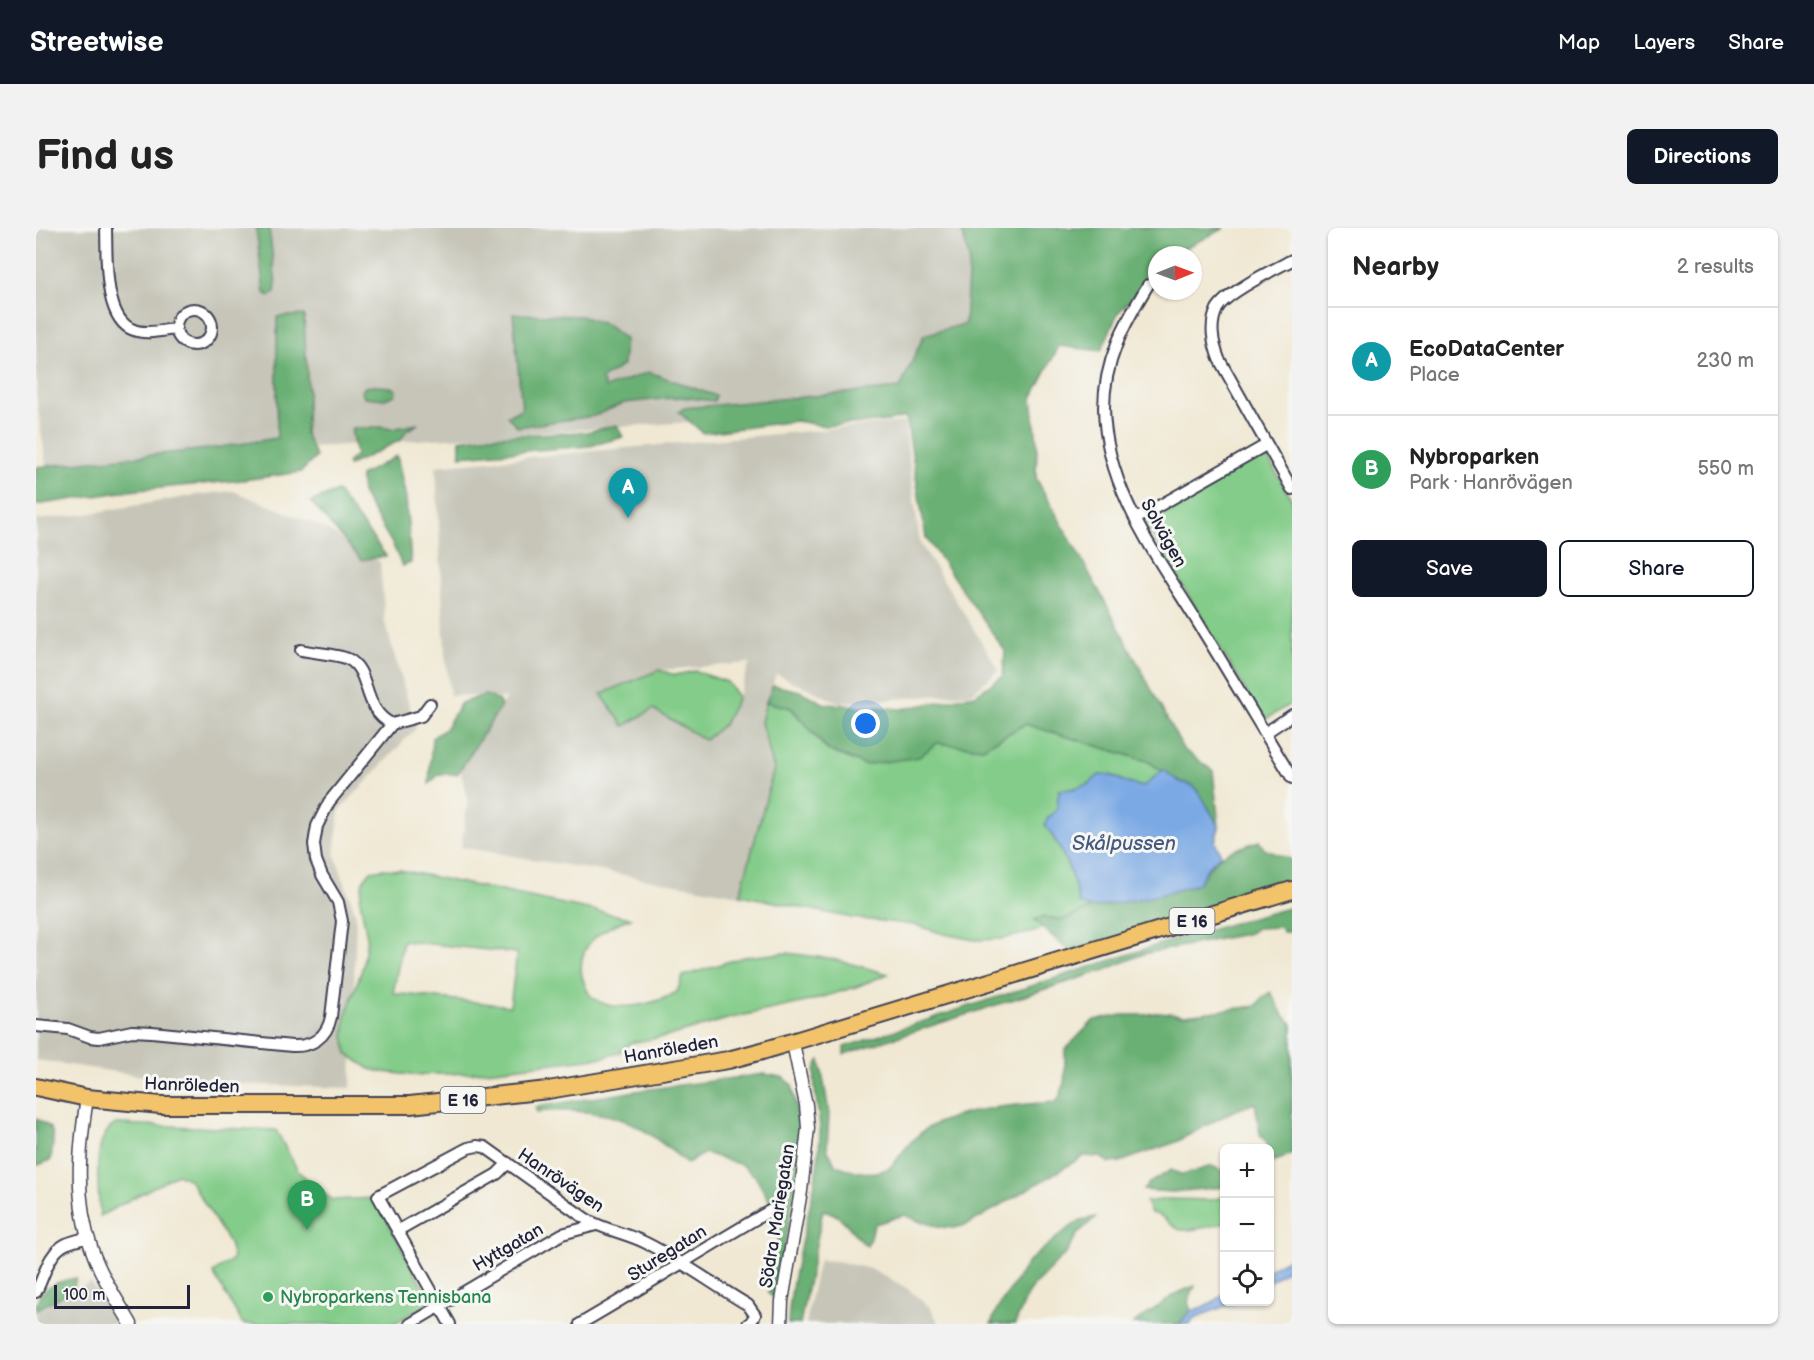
<!DOCTYPE html>
<html lang="en">
<head>
<meta charset="utf-8">
<style>
  body { margin:0; font-family:"Balsamiq Sans",sans-serif; background:#f2f2f2; color:#222 }
  .controls { position:absolute; right:18px; bottom:18px; display:grid; overflow:hidden; border-radius:9px; box-shadow:0 2px 4px #0004 }
  .controls button { width:54px; height:54px; display:grid; place-items:center; padding:0; border:0; border-bottom:2px solid #e0e0e0; background:#fff; color:#222; font:30px sans-serif }
  .compass { position:absolute; left:1112px; top:18px; width:54px; height:54px; border-radius:50%; background:#fff; box-shadow:0 2px 4px #0004; rotate:89deg }
  .scale { position:absolute; left:18px; bottom:15px; width:136px; box-sizing:border-box; padding-left:6px; border:3px solid #22223b; border-top:0; font-size:16px; line-height:21px; white-space:nowrap; color:#22223b; -webkit-text-stroke:4px #f6f6f2; paint-order:stroke }
  .you { position:absolute; left:830px; top:496px; width:21px; height:21px; margin:-15px; border:4px solid #fff; border-radius:50%; background:#1a73e8; box-shadow:0 0 0 9px #1a73e833 }
  .badge { display:grid; place-items:center; width:39px; height:39px; border-radius:50%; background:#111827; color:#fff; font-size:20px; font-weight:700 }
  .pin { position:absolute; translate:-50% -50px; filter:drop-shadow(0 2px 3px #0008) }
  .pin::after { content:''; position:absolute; top:32px; width:21px; height:18px; background:inherit; clip-path:polygon(0 0,100% 0,50% 100%) }
  .list { margin:0; padding:0; list-style:none }
  h2 { display:flex; justify-content:space-between; align-items:center; height:78px; margin:0; padding:0 24px; font-size:26px }
  h2 small { font-size:20px; font-weight:400; color:#767676 }
  .list li { display:grid; grid-template-columns:39px 1fr auto; gap:18px; align-items:center; box-sizing:border-box; height:108px; padding:0 24px; border-top:2px solid #e0e0e0 }
  .list b { display:block; font-size:22px; white-space:nowrap }
  .list p { margin:0; font-size:20px; white-space:nowrap; color:#767676 }
  .list em { font-size:20px; font-style:normal; color:#767676 }
  .actions { display:flex; gap:12px; padding:18px 24px }
  .actions a { flex:1; padding:14px 0; border:2px solid #111827; border-radius:9px; text-align:center; font-size:21px; color:#111827 }
  .actions .main { background:#111827; color:#fff }
  .icon { flex:none; width:33px; height:33px; fill:none; stroke:currentColor; stroke-width:2; stroke-linecap:round; stroke-linejoin:round }
  .map { position:relative; flex:none; width:1256px; height:1096px; overflow:hidden; border-radius:9px }
  header { display:flex; align-items:center; gap:36px; box-sizing:border-box; height:84px; padding:0 30px; background:#111827; color:#fff }
  header strong { font-size:28px }
  nav { display:flex; gap:33px; margin-inline-start:auto; font-size:21px }
  .intro { display:flex; align-items:center; justify-content:space-between; box-sizing:border-box; height:144px; padding:0 36px }
  h1 { margin:0; font-size:42px }
  .button { padding:15px 27px; border-radius:9px; background:#111827; color:#fff; font-size:21px; font-weight:700 }
  main { display:flex; gap:36px; padding:0 36px }
  aside { flex:1; background:#fff; border-radius:9px; box-shadow:0 2px 4px #0004 }
  .map>svg:first-child { display:block }
  .industrial { fill:#c6c5b8; fill-rule:evenodd }
  .green { fill:#83cc89; stroke:#527762; stroke-width:1.5; fill-rule:evenodd }
  .forest { fill:#6ab075; stroke:#466958; stroke-width:1.5 }
  .water { fill:#7aa9e4; stroke:#4e6690; stroke-width:1.5 }
  .lines { fill:none; stroke-linecap:round; stroke-linejoin:round }
  .minor-casing { stroke:#414052; stroke-width:14 }
  .tertiary-casing { stroke:#414052; stroke-width:15 }
  .trunk-casing { stroke:#414052; stroke-width:20 }
  .minor { stroke:#fff; stroke-width:10 }
  .tertiary { stroke:#fff; stroke-width:12 }
  .trunk { stroke:#f2c36a; stroke-width:16 }
  .leisure-dot { fill:#2e9e5b; stroke:#f6f6f2; stroke-width:2 }
  .labels { text-anchor:middle; stroke-width:6; stroke-linejoin:round; paint-order:stroke }
  .shield { fill:#f6f6f2; stroke:#626272; stroke-width:1.5 }
  .shield-label { font-size:16px; font-weight:bold; fill:#22223b }
  .street-label { font-size:18px; fill:#22223b; stroke:#f6f6f2 }
  .leisure-label { font-size:18px; fill:#27864d; stroke:#f6f6f2; text-anchor:start }
  .water-label { font-size:20px; font-style:italic; fill:#45587f; stroke:#f6f6f2 }
</style>
</head>
<body>
<header>
<strong>Streetwise</strong>
<nav><a>Map</a><a>Layers</a><a>Share</a></nav>
</header>
<div class="intro"><h1>Find us</h1><a class="button">Directions</a></div>
<main>
<div class="map">
<svg width="1256" height="1096" viewBox="0 0 1256 1096">
  <rect width="100%" height="100%" fill="#f6f6f2"/>
  <filter id="ink" filterUnits="userSpaceOnUse"><feTurbulence type="fractalNoise" baseFrequency=".0167" numOctaves="2"/><feDisplacementMap in="SourceGraphic" scale="12" xChannelSelector="R" yChannelSelector="G"/><feConvolveMatrix kernelMatrix="1 2 1 2 8 2 1 2 1" color-interpolation-filters="sRGB"/></filter>
  <filter id="wash" filterUnits="userSpaceOnUse"><feTurbulence type="fractalNoise" baseFrequency=".008" numOctaves="4" result="noise"/><feDisplacementMap in="SourceGraphic" scale="24" xChannelSelector="R" yChannelSelector="G"/><feGaussianBlur stdDeviation="1.35" result="paint"/><feColorMatrix in="noise" values="0 0 0 0 0 0 0 0 0 0 0 0 0 0 0 0 0 1.4 0 .05"/><feComposite in="paint" operator="in"/></filter>
  <g filter="url(#wash)">
    <rect width="100%" height="100%" fill="#f0e8d3"/>
    <path class="industrial" d="M0,0H939L938,175L10,237L0,166Z
      M868,194L884,315L963,442L936,465L804,475L740,446L725,494L738,541L704,667L425,619L432,573L424,542L470,470L414,467L409,425L400,238ZM714,435L702,469L688,496L669,512L617,481L565,466L623,442Z
      M197,263L284,298L344,334L349,395L380,500L303,583L299,627L320,687L315,860L148,854L0,832V292L45,287L160,267Z
      M783,1032L802,1033L838,1042L872,1061L895,1080L903,1096H770L775,1067Z
      M55,1054L79,1096H0V1084Z"/>
    <path class="green" d="M1224,225L1230,227L1256,272V475L1230,491L1226,490L1110,297L1112,290Z
      M623,442L639,447L659,443L691,454L702,469L688,496L669,512L617,481L588,498L565,466Z
      M730,474L755,480L791,522L883,529L901,515L947,520L989,496L1111,533L1127,542L1107,559L1091,555L1075,547H1064L1053,556L1036,561L1023,562L1021,582L1012,590L1009,597C1027,621 1037,646 1043,675L1055,680L1026,692L1010,689L999,692L1007,699L998,704L965,711L939,712L908,706L879,697L816,690L704,667L738,541L725,494Z
      M347,641L364,642L595,690C567,700 540,715 546,748C548,755 551,765 556,769C578,787 620,776 641,764L647,748L707,729L751,725L797,731L852,746L820,759L770,774L695,790L633,808L594,815L584,824L569,829L433,845L375,847L347,844L334,841L311,826L308,808L310,787L327,738L331,709L324,672L327,653L335,643ZM367,713L481,725L474,778L357,765Z
      M80,896L240,902L262,943L296,972L339,970L395,1074L357,1096H207L177,1045L197,1031L193,1015L154,952L141,946L64,988C63,964 54,908 80,896Z
      M1188,969V995C1179,997 1152,1004 1145,1002C1131,997 1131,987 1115,985L1110,974L1131,971L1174,972Z"/>
    <path class="forest" d="M220,0H233L240,56L239,65L234,68L228,65Z
      M925,0H1189L1149,20L1140,27H1121V43L1082,85L1065,123L1023,118L996,170L1001,214L1000,250L1066,368L1147,521L1177,543L1183,599L1165,567L1156,557L1144,554L1111,533L989,496L947,520L901,515L883,529L828,537L792,522L755,480L730,474L737,457L764,463L789,476L866,481L939,467L967,448L969,423L890,310L870,189L852,193L789,198L760,193L667,205L643,184L648,180L864,160L888,107L929,96L933,30Z
      M477,86L545,88L571,97L589,111L587,137L566,151L569,160L613,144L680,168L678,173L645,169L588,175L558,188L482,199L471,188L486,181Z
      M268,87L272,164L269,205L280,229L265,244L207,252L92,263L0,277V239L172,221L241,210V89Z
      M338,158L355,159L360,162L359,167L349,171L328,169L325,164L329,159Z
      M382,196L370,203L365,212L312,238V234L320,227L315,201L346,199L355,201Z
      M581,197L587,209L554,218L424,228V212L454,208L551,204Z
      M361,228L370,270L375,335L366,338L357,317L326,265L324,248Z
      M301,263L350,328L325,332L275,274Z
      M449,467L462,472L465,478L424,542L421,546H403L393,556L396,510L409,501L425,475Z
      M1223,613L1228,621L1256,632V659L1037,726L998,692L1010,689L1026,692L1055,680L1124,667L1162,656C1182,623 1189,625 1223,613Z
      M1256,679V704H1247L1244,699L1221,700L1214,705L1107,726L1069,742L808,826V819L1137,712Z
      M1235,764L1246,785L1256,796V925L1245,931L1234,934V920H1232L1230,914L1224,906L1219,875L1195,884L1140,914L1084,934L1073,935L1064,929L1048,928L933,996L918,1000L906,999L885,994L868,987L839,996L831,1018C812,1003 811,988 787,982L764,1096H752C755,1031 783,970 784,904C785,885 771,846 784,832L793,884L791,921L800,937C816,943 836,949 853,940C858,937 862,930 865,926C874,914 885,902 899,896C938,879 978,877 1020,874C1032,858 1028,841 1029,822L1058,792L1087,787H1108L1124,784L1149,787L1220,778L1228,768Z
      M728,846L746,849L756,857L764,899L762,942L739,1071L732,1065L745,994L719,948L706,937L669,925L651,935C637,924 622,911 606,901C577,883 534,881 501,884L499,879L607,862Z
      M0,891C23,900 17,910 15,932L0,938Z
      M1176,938L1184,942H1188V959L1136,964L1107,962L1113,955L1135,942L1147,947Z
      M1060,989L1042,1005L1031,1024L998,1058L991,1068L979,1096H955L960,1083L992,1034L1026,1005L1045,992Z
      M40,1050L37,1062L0,1082C0,1060 21,1053 40,1050Z
      M1159,1058L1152,1074L1155,1083L1143,1096H1097L1141,1065Z"/>
    <path class="water" d="M1127,542L1144,554L1156,557L1165,567L1183,599L1179,614L1185,626L1172,639L1162,656L1124,667L1055,680L1043,675C1037,646 1027,621 1009,597L1012,590L1021,582L1023,562L1036,561L1053,556L1063,547H1075L1091,555L1107,559Z
      M1256,1028V1038L1234,1053V1041Z
      M1188,1066V1074H1200L1158,1090L1154,1096H1143L1155,1083L1175,1076Z"/>
  </g>
  <g filter="url(#ink)">
    <g class="lines">
      <defs>
        <path id="minor" d="M70,0C71,27 67,92 98,102C110,107 128,102 140,101
          M1256,32C1239,41 1189,65 1181,81C1173,98 1177,115 1183,131L1256,261
          M1112,57C1088,96 1068,133 1068,180C1069,261 1123,331 1164,398C1195,448 1225,499 1256,550
          M140 99a18 18 0 1 1 36 0a18 18 0 1 1-36 0Z
          M1100,291L1230,217
          M265,422C278,425 301,426 312,431C336,443 325,481 356,496
          M1229,505L1256,487
          M0,798L32,801L54,809L63,810L96,803L116,804L256,818C276,819 291,809 295,789L306,693L302,674L286,647L280,632L278,616L281,598L293,574L356,496L385,488L394,476
          M361,1003L461,946L472,935
          M0,1064C8,1049 12,1026 28,1017C35,1013 44,1012 52,1009
          M374,1096L526,1006L560,997
          M414,1096L342,968L432,920L441,918L449,919L550,991C568,1002 590,1005 610,1015C646,1033 678,1057 712,1077L719,1087L715,1094L712,1096
          M544,1096C608,1059 671,1019 735,982"/>
        <path id="tertiary" d="M51,870C43,921 38,972 56,1022C65,1048 81,1072 95,1096
          M745,1096L746,1073L765,963L772,900L770,877L757,815"/>
        <path id="trunk" d="M0,859L51,870L125,877H374L512,862L692,832L726,823L1256,662"/>
      </defs>
      <use href="#minor" class="minor-casing"/>
      <use href="#tertiary" class="tertiary-casing"/>
      <use href="#trunk" class="trunk-casing"/>
      <use href="#minor" class="minor"/>
      <use href="#tertiary" class="tertiary"/>
      <use href="#trunk" class="trunk"/>
    </g>
  </g>
  <circle class="leisure-dot" cx="232" cy="1069" r="6"/>
  <g class="labels">
    <g class="shield">
      <rect x="1133.5" y="680" width="45" height="26" rx="4.5"/>
      <rect x="404.5" y="859" width="45" height="26" rx="4.5"/>
    </g>
    <g class="shield-label">
      <text x="1156" y="699">E 16</text>
      <text x="427" y="878">E 16</text>
    </g>
    <g class="street-label">
      <text transform="translate(1128 305) rotate(61)" y="6">Solvägen</text>
      <text transform="translate(635 821) rotate(-10)" y="6">Hanröleden</text>
      <text transform="translate(156 857) rotate(2)" y="6">Hanröleden</text>
      <text transform="translate(525 952) rotate(34)" y="6">Hanrövägen</text>
      <text transform="translate(741 988) rotate(-81)" y="6">Södra Mariegatan</text>
      <text transform="translate(472 1019) rotate(-30)" y="6">Hyttgatan</text>
      <text transform="translate(631 1025) rotate(-32)" y="6">Sturegatan</text>
    </g>
    <g class="leisure-label">
      <text x="244" y="1075">Nybroparkens Tennisbana</text>
    </g>
    <g class="water-label">
      <text x="1088" y="622">Skålpussen</text>
    </g>
  </g>
</svg>
<div class="controls">
<button>+</button>
<button>−</button>
<button><svg class="icon" aria-label="locate" viewBox="0 0 24 24"><circle cx="12" cy="12" r="6"/><path d="M12 2v4M12 18v4M2 12h4M18 12h4"/></svg></button>
</div>
<svg class="compass" viewBox="-18 -18 36 36"><path d="M0-13l5 13h-10z" fill="#e53935"/><path d="M0 13l5-13h-10z" fill="#767676"/></svg>
<div class="scale">100 m</div>
<div class="you"></div>
<div class="pin badge" style="left:592px;top:290px;background:#0f9aa8">A</div>
<div class="pin badge" style="left:271px;top:1002px;background:#2e9e5b">B</div>
</div>
<aside>
<h2>Nearby<small>2 results</small></h2>
<ul class="list">
<li><span class="badge" style="background:#0f9aa8">A</span><div><b>EcoDataCenter</b><p>Place</p></div><em>230 m</em></li>
<li><span class="badge" style="background:#2e9e5b">B</span><div><b>Nybroparken</b><p>Park · Hanrövägen</p></div><em>550 m</em></li>
</ul>
<div class="actions"><a class="main">Save</a><a>Share</a></div>
</aside>
</main>
</body>
</html>
